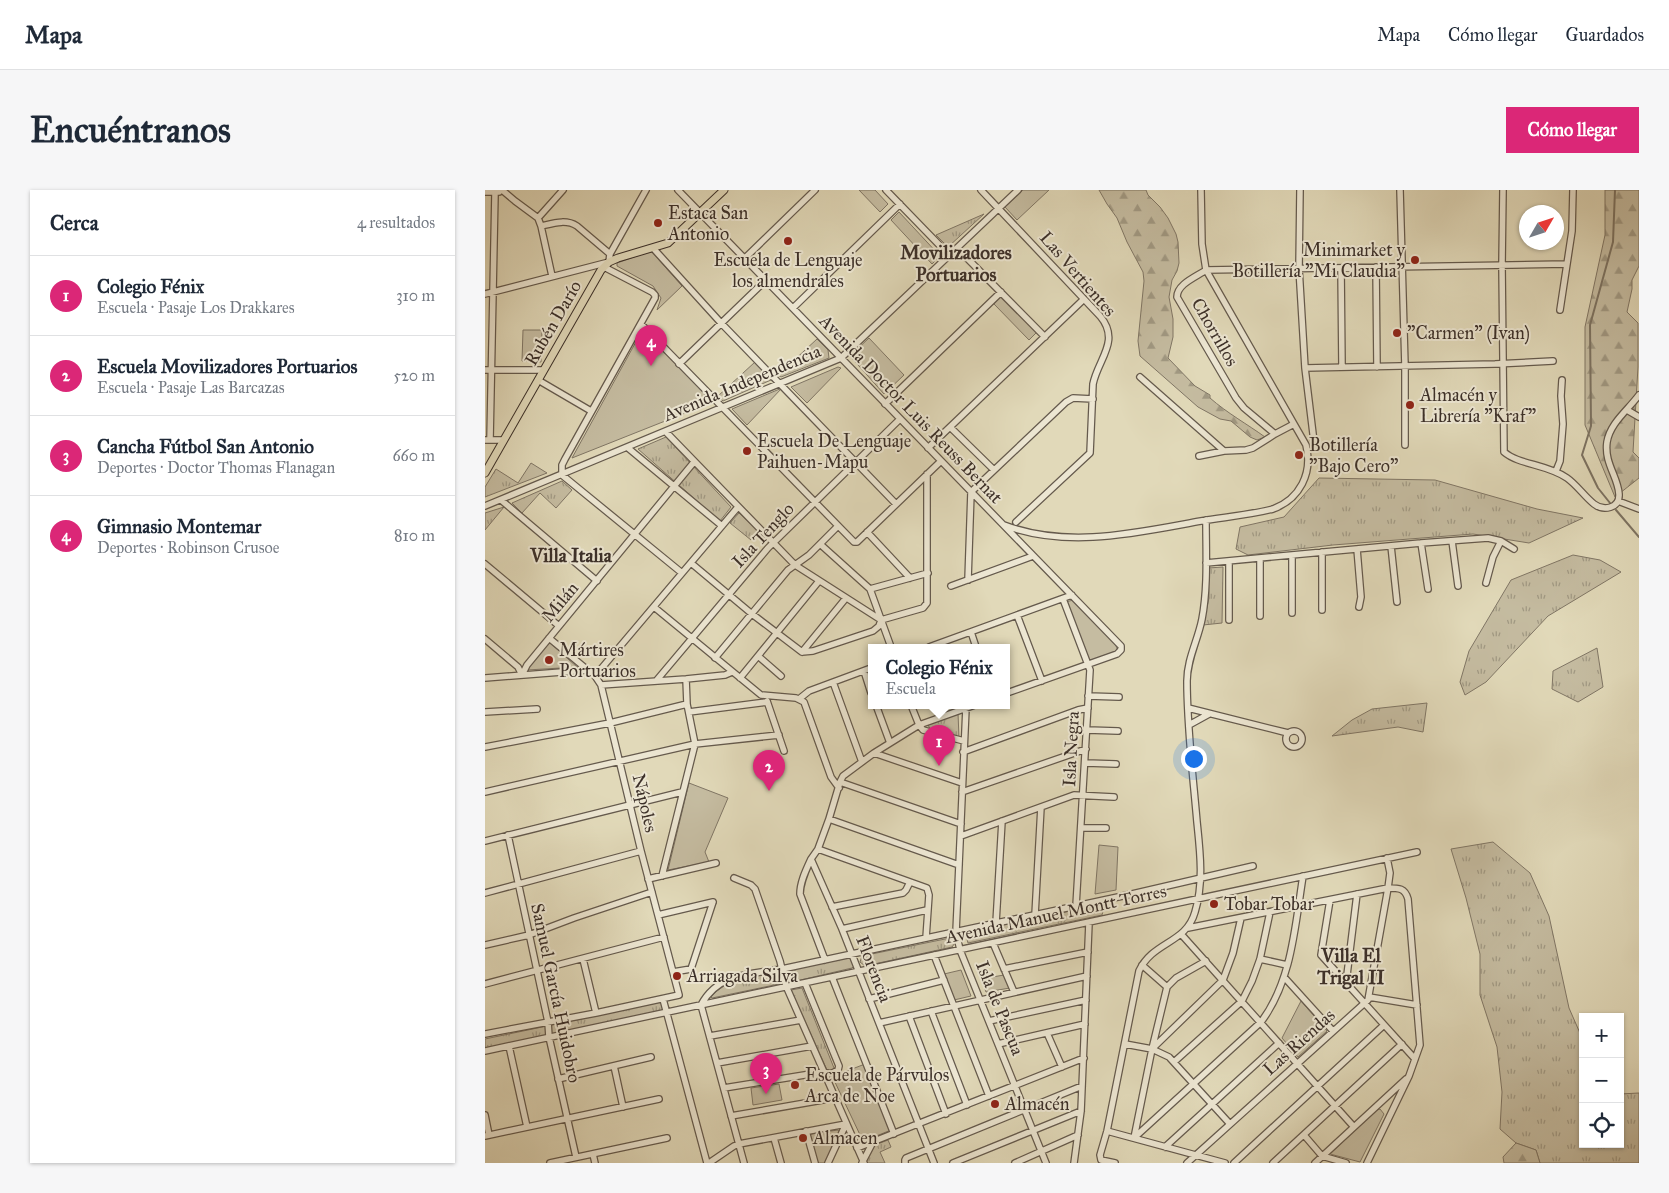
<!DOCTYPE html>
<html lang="es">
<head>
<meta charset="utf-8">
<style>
  body { margin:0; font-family:"IM FELL Great Primer",serif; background:#f6f6f7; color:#1f2937 }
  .controls { position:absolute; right:15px; bottom:15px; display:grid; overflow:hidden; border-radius:0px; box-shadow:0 1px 4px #0004 }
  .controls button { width:45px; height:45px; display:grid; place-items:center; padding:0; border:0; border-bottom:1px solid #e0e1e3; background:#fff; color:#1f2937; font:25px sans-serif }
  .compass { position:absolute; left:1034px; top:15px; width:45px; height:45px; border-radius:50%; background:#fff; box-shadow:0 1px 4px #0004; rotate:51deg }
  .you { position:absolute; left:708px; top:568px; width:18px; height:18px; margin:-12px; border:4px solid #fff; border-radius:50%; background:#1a73e8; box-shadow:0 0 0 8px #1a73e833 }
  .badge { display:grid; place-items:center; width:32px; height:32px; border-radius:50%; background:#db2777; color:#fff; font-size:16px; font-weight:700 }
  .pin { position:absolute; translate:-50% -41px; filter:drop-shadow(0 1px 2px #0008) }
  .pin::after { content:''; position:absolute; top:26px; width:18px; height:15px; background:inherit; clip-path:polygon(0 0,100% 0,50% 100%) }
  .popup { position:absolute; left:383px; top:454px; width:142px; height:65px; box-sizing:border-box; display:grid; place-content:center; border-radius:0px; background:#fff; filter:drop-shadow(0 1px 4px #0005); font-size:16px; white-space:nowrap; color:#747a83 }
  .popup b { font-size:19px; color:#1f2937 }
  .popup::after { content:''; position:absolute; left:50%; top:100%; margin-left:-10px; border:10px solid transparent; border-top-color:#fff }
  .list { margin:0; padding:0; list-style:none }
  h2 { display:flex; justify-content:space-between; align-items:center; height:65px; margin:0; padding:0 20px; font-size:21px }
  h2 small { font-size:16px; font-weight:400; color:#747a83 }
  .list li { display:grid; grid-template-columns:32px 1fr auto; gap:15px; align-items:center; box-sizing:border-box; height:80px; padding:0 20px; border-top:1px solid #e0e1e3 }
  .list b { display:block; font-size:19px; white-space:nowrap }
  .list p { margin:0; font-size:16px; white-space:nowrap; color:#747a83 }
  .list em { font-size:16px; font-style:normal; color:#747a83 }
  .icon { flex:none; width:28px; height:28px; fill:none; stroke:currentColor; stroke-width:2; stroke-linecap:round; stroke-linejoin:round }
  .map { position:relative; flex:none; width:1154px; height:973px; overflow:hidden; border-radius:0px }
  header { display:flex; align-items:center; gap:30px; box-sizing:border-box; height:70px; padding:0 25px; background:#fff; border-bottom:1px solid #e0e1e3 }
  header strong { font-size:24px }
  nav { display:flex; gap:28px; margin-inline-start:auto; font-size:18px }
  .intro { display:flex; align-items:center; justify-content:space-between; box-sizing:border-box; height:120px; padding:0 30px }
  h1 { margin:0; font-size:35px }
  .button { padding:12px 22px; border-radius:0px; background:#db2777; color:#fff; font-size:18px; font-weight:700 }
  main { display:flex; gap:30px; padding:0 30px }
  aside { flex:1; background:#fff; border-radius:0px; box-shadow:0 1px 4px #0004 }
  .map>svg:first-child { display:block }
  .grass { fill:url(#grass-tufts); stroke:#807665 }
  .forest { fill:url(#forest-firs); stroke:#807665 }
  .green { fill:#c5bca1; stroke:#807665 }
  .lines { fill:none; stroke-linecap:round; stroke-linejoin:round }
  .stream { stroke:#7d7362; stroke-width:2 }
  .minor-casing { stroke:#655a4d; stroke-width:8 }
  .major-casing { stroke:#3c3029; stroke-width:9 }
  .minor { stroke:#ece6d2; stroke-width:5.5 }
  .major { stroke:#e1d9b9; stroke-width:7 }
  .poi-dot { fill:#8f2418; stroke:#ece6d2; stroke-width:2 }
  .labels { text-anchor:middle; stroke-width:4; stroke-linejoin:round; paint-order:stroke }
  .poi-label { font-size:18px; fill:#3c3029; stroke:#ece6d2; text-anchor:start }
  .street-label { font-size:18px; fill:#3c3029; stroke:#ece6d2 }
  .neighbourhood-label { font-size:19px; font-weight:bold; fill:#3c3029; stroke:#ece6d2 }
</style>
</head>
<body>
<header>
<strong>Mapa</strong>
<nav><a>Mapa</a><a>Cómo llegar</a><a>Guardados</a></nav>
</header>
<div class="intro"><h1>Encuéntranos</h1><a class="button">Cómo llegar</a></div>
<main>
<aside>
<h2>Cerca<small>4 resultados</small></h2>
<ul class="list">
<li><span class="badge">1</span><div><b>Colegio Fénix</b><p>Escuela · Pasaje Los Drakkares</p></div><em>310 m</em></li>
<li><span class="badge">2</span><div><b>Escuela Movilizadores Portuarios</b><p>Escuela · Pasaje Las Barcazas</p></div><em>520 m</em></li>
<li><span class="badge">3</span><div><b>Cancha Fútbol San Antonio</b><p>Deportes · Doctor Thomas Flanagan</p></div><em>660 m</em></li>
<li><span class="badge">4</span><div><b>Gimnasio Montemar</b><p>Deportes · Robinson Crusoe</p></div><em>810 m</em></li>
</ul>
</aside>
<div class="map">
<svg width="1154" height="973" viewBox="0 0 1154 973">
  <defs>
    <pattern id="grass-tufts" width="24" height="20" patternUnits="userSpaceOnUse" patternTransform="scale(1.25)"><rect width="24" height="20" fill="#c5bca1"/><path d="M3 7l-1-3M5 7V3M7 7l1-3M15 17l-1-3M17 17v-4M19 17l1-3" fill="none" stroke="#a19983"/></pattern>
    <pattern id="forest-firs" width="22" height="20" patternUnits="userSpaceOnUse" patternTransform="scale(1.25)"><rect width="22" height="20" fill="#c5bca1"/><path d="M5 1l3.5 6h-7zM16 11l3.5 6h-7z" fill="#a19983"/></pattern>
  </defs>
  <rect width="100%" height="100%" fill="#e1d9b9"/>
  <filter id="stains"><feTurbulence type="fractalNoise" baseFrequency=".004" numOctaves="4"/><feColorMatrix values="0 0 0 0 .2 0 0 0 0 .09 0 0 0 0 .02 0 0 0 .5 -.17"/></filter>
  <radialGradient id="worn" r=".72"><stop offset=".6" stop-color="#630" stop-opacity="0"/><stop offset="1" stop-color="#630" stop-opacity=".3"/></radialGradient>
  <path class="grass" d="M499,24L463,57L451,45Z
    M181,247L246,317L235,331L153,259Z
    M46,273L62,283L0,307V297L11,279L33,293Z
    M834,288L950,290L1052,319L1098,328L1044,353L988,344L848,355L763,365L751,359L755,337L799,327Z
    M77,291L87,300L71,318L55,303L37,323L27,313Z
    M19,317L0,340V323Z
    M254,323L274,342L266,350L245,333Z
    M1088,365L1115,370L1136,382L1063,426L1001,492L980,505L975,492L984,461L1026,390Z
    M738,377L737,433L718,435L724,408L723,378Z
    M1112,458L1118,497L1093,512L1067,499L1068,481Z
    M942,513L938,542L913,537L847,546L867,530L887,519Z
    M473,523L474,548L445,540L443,534Z
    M1008,652L1045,683L1064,726L1084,818L1098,850V954H1135V904L1154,903V973H1055L1051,960L1031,953L1015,939L1017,902L1012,857L995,805V764L981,708L966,659Z
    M620,714L617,725L483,753L480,742Z
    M465,748L470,753L467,757L380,776L375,772L377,766Z
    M364,767L367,769L369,776L367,778L307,792L303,790C301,786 301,784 303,780Z
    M289,782L295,784L297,789L294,794L227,808L226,807C242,788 267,787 289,782Z
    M519,785L525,798L501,802L496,789Z
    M317,798L349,878L346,881L342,880L306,800Z
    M176,812L178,819L177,821L0,859V849Z
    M403,950L406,957L395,962L400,973H382L381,971L387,956Z"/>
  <path class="forest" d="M614,0H661L663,5L675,17L683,28L691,44L693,52L694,73L692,81L687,90L684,107L688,129V147L683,168L710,196L725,205V208C742,223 762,234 780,247L772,250L765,247L746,231L735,229L713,217L655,166L653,151L659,91L658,82L642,52L632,28L622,14Z
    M1120,0H1154V76L1147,90V99L1142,122L1153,133V177L1148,262L1154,268V288L1130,307L1100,235V137L1120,45Z
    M1031,953L1051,960L1055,973H1019L1018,967Z"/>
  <path class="green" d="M374,0H390L403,14L395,22Z
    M538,0H564L532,30L520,17Z
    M414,22L455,66L447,74L406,30Z
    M166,61L197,96L172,120L176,108L168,96L132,76V73Z
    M517,106L552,142L544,150L509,114Z
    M158,139L228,212L87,268Z
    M38,140H57L56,172L37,171Z
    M384,148L419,185L399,204L365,166Z
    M332,149L343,160L344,168L296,187L293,185Z
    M270,172L286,190L238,211L233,206Z
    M353,177L356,178L322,213L306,197Z
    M297,198L262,235L247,219Z
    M588,410L630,454L632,458L631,461L604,471L581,412Z
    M64,452L92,477L42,480Z
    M204,593L243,608L220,662L224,672L183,680Z
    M614,655L633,657L631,700L610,704Z
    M476,780L486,806L469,810L459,784Z
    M816,811L842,841L813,867L797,848Z
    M380,874L406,940L379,951L377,949L348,888L349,886Z
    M294,894L297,910L268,915L266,898Z
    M895,919L899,924L875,972L845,964L892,920Z
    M353,940L354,942L340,973H331L325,946L326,944Z"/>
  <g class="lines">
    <path class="stream" d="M1125,313L1113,298L1097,265L1106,236L1105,135L1128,52L1130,0
      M1131,320L1154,347"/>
    <defs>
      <path id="minor" d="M17,0L30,11L53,28L56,36L67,86
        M193,0L636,456V460L632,464L522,503
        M401,0L464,65
        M496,0L615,126C636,151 613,169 608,194L605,263L531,332
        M815,0L814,78L820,178L829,252
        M915,0L920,176V255
        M1018,0L1017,75L1019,262C1034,275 1062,274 1082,288C1092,295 1099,306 1109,314C1118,321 1135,319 1134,304C1133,287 1119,273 1122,252C1125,233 1143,220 1154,205
        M0,2H14
        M53,28L78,0
        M56,36C69,33 81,29 92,36L125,64
        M168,58L236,133L411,314
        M472,58L560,147
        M259,69L330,0
        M891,77L892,177
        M856,78L857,177
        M0,104L124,72L125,64L161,0
        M308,118L415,14
        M1075,120L1087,41L1088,0
        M156,134L369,352H372L456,271
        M194,174L281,90
        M820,178L1010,174L1068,171
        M0,180H58
        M655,187L739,261L761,260L768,258L790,244L809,234
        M53,190L106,221
        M400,214L516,102
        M1142,220L1154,227
        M465,237L509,280
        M181,242L310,375L396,430
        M790,244L759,218L751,208L692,107C692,94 711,87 721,80L1082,74
        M0,250H18
        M5,250L10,3
        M143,258L237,336
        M443,258L599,109
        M714,266L739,261
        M1071,281L1075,271L1078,234L1076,206L1077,190
        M77,285V275L80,269L170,108V105L167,102L119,77
        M77,285L197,383
        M16,310L112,391
        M1133,311L1154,319
        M0,316L356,168L533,0
        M519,335C583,359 650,343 716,331C740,327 764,325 788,319C815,309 828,283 821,255L721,80L717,54L716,0
        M382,342L425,388
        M967,351L973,396
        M936,353L943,399
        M335,354L385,399L406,457
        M906,356L912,412
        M872,359L876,407L874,417
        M837,362V420
        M206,373L267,424L317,462L328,461L388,441L394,436L396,430L438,418L442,413V284
        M721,373L936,353L1003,348L1016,351L1029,359
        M0,374L74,436
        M483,390L486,302L581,212L588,208L608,209
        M1001,393L1008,367L1016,351
        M466,396L548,366
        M385,399L443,383
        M578,409L605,480L591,716
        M169,417L276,505L311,508L319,512L346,587L354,598
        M807,423V365
        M532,425L557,491
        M775,426V369
        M744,430V371
        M486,442L491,457
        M0,449L33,477L37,485
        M444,457L587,405
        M317,462L361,408
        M273,466L296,486
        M230,468L303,380L324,365L353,336
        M379,481L386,503
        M37,485L42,475L209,272
        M110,486L253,317
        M0,488L102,480
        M255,488L334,391
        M171,491L283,358L415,229
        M348,492L377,572
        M116,495L201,489L240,485L247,482
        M603,506L634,507
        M314,509L324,501L386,478
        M282,511L299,561
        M391,515L405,553
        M426,515L434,535L438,540L479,551
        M481,518L471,742L475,760L561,973
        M703,518L803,543
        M0,522L52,519
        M204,522L282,512
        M704,535L724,524
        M602,540L633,541
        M801 549a8 8 0 1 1 16 0a8 8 0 1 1-16 0Z
        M0,557L125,533L202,514
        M478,562L593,520L603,518
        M389,563L477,593
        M601,573L631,574
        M355,592L476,634
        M0,602L210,554L294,545
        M477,602L601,559
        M344,629L474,675
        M596,638H621
        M23,645L63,832L64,847L91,967
        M476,646L589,605L629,607
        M0,651L197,602
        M333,659L442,698L444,705L441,748
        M326,669C321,680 315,692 315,704L340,770
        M177,686L210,554L202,514L201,489
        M249,688L266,695L270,699L295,771L301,796L379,973
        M163,689L231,673
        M0,703L156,661
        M845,710L836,765L930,869
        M347,717L418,703L421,700L425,692
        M173,725L228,712
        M550,725L556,617
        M511,733L517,631
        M703,738L903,698C914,698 920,698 923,709L935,855L924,886L882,973
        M357,739L442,720
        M696,744L869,937
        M508,753L529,802
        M0,755L44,745L89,728L167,702
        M449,765L504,906
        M98,769L111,823
        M775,769L802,775
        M657,775L682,797
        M519,779L603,762
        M188,782L206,779L228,712
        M347,787L409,944
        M799,787L848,841
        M861,793L872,704
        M0,794L179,747
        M884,807L932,815
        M178,809L222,973
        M384,809L459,790
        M216,815C233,783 265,784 297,779L647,704L768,676
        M216,815L259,973
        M446,821L482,915
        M424,826L461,924
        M504,831L601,810
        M394,833L602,786
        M562,843L577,877
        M0,844L111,823L194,805L156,661L116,495L110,486L64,448
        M225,846L316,830
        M513,854L600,834
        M640,854L667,859L684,867L745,934
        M24,856L42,937
        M668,858L738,790L748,763L756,728
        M0,861L932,662
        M689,872L757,811L767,791L775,769L785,722
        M232,873L327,856
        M129,876L138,917
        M73,889L166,867
        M239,898L338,882L346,884L353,880L354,876L320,793
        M0,925L4,945
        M246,926L349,908
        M321,941L330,973
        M622,941L740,973
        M819,945L837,966L861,973
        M0,946L174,909
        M289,948L296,973
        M649,948L776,832C807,791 810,736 818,686
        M649,948L667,859L682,797L691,788L721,771
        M680,957L794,853
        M372,958L599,868
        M108,964L110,973
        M65,973L182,948
        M224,973L249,956L254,954L361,934
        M343,973L361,934
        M377,973L388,952
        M420,973V970L421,968L597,896
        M449,973L357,739L326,669L333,659L344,629L355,592L358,586L389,563L434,535L490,515
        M468,973L596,921
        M530,973L593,945
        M589,973L596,921L604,733
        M630,973L616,970L615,965L622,941L654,781C668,751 701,754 710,722C719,693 715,661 712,632C708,585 702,538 702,491C702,469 713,450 717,429C723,397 721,363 721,330
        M702,973L883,810L903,698L905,683L902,668
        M749,973L899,835
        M788,973L917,854
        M830,973L921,889"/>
      <path id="major" d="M0,283L116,80L124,72L133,68L183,53L239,0"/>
    </defs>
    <use href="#minor" class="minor-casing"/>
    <use href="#major" class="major-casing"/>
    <use href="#minor" class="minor"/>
    <use href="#major" class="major"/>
  </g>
  <g class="poi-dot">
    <circle cx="173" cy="33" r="5"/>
    <circle cx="303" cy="51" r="5"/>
    <circle cx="930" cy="70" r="5"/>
    <circle cx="912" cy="143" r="5"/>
    <circle cx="925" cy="215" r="5"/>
    <circle cx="262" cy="261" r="5"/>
    <circle cx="814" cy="265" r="5"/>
    <circle cx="64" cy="470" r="5"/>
    <circle cx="729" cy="714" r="5"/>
    <circle cx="192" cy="786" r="5"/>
    <circle cx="310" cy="895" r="5"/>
    <circle cx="510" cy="914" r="5"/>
    <circle cx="318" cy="948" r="5"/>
  </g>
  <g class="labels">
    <g class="poi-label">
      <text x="183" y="29">Estaca San<tspan x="183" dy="21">Antonio</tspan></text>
      <text x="920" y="66" text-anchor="end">Minimarket y<tspan x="920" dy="21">Botillería "Mi Claudia"</tspan></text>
      <text x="303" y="76" text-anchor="middle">Escuela de Lenguaje<tspan x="303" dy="21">los almendrales</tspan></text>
      <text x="922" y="149">"Carmen" (Ivan)</text>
      <text x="935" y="211">Almacén y<tspan x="935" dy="21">Librería "Kraf"</tspan></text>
      <text x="272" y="257">Escuela De Lenguaje<tspan x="272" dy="21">Paihuen-Mapu</tspan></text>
      <text x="824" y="261">Botillería<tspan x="824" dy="21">"Bajo Cero"</tspan></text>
      <text x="74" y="466">Mártires<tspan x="74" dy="21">Portuarios</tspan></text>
      <text x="739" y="720">Tobar Tobar</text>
      <text x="202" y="792">Arriagada Silva</text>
      <text x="320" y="891">Escuela de Párvulos<tspan x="320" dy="21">Arca de Noe</tspan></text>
      <text x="520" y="920">Almacén</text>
      <text x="328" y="954">Almacen</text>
    </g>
    <g class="street-label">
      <text transform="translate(593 84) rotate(49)" y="6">Las Vertientes</text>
      <text transform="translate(68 133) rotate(-60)" y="6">Rubén Darío</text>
      <text transform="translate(730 142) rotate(60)" y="6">Chorrillos</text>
      <text transform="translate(257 193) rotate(-23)" y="6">Avenida Independencia</text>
      <text transform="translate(426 219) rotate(46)" y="6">Avenida Doctor Luis Reuss Bernat</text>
      <text transform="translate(278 345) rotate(-47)" y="6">Isla Tenglo</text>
      <text transform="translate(75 412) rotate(-50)" y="6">Milán</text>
      <text transform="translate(586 559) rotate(-87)" y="6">Isla Negra</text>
      <text transform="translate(160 613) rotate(77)" y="6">Nápoles</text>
      <text transform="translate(571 724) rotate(-12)" y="6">Avenida Manuel Montt Torres</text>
      <text transform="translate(389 779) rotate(69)" y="6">Florencia</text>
      <text transform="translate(71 803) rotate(78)" y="6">Samuel García Huidobro</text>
      <text transform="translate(515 818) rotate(68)" y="6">Isla de Pascua</text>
      <text transform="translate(814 852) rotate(-42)" y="6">Las Riendas</text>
    </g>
    <g class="neighbourhood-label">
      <text x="471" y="69">Movilizadores<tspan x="471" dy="22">Portuarios</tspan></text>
      <text x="86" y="372">Villa Italia</text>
      <text x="866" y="772">Villa El<tspan x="866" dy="22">Trigal II</tspan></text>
    </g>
  </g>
  <rect width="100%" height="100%" filter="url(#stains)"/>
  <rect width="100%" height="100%" fill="url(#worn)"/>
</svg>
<div class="controls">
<button>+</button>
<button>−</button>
<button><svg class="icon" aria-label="locate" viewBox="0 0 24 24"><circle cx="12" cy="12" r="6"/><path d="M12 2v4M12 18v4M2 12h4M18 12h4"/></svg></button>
</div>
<svg class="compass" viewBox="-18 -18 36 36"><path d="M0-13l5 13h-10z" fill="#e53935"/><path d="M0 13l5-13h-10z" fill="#747a83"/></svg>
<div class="you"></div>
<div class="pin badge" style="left:454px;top:576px">1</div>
<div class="popup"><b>Colegio Fénix</b>Escuela</div>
<div class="pin badge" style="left:284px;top:601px">2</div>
<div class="pin badge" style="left:281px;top:904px">3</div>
<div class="pin badge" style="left:166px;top:176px">4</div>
</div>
</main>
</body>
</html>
